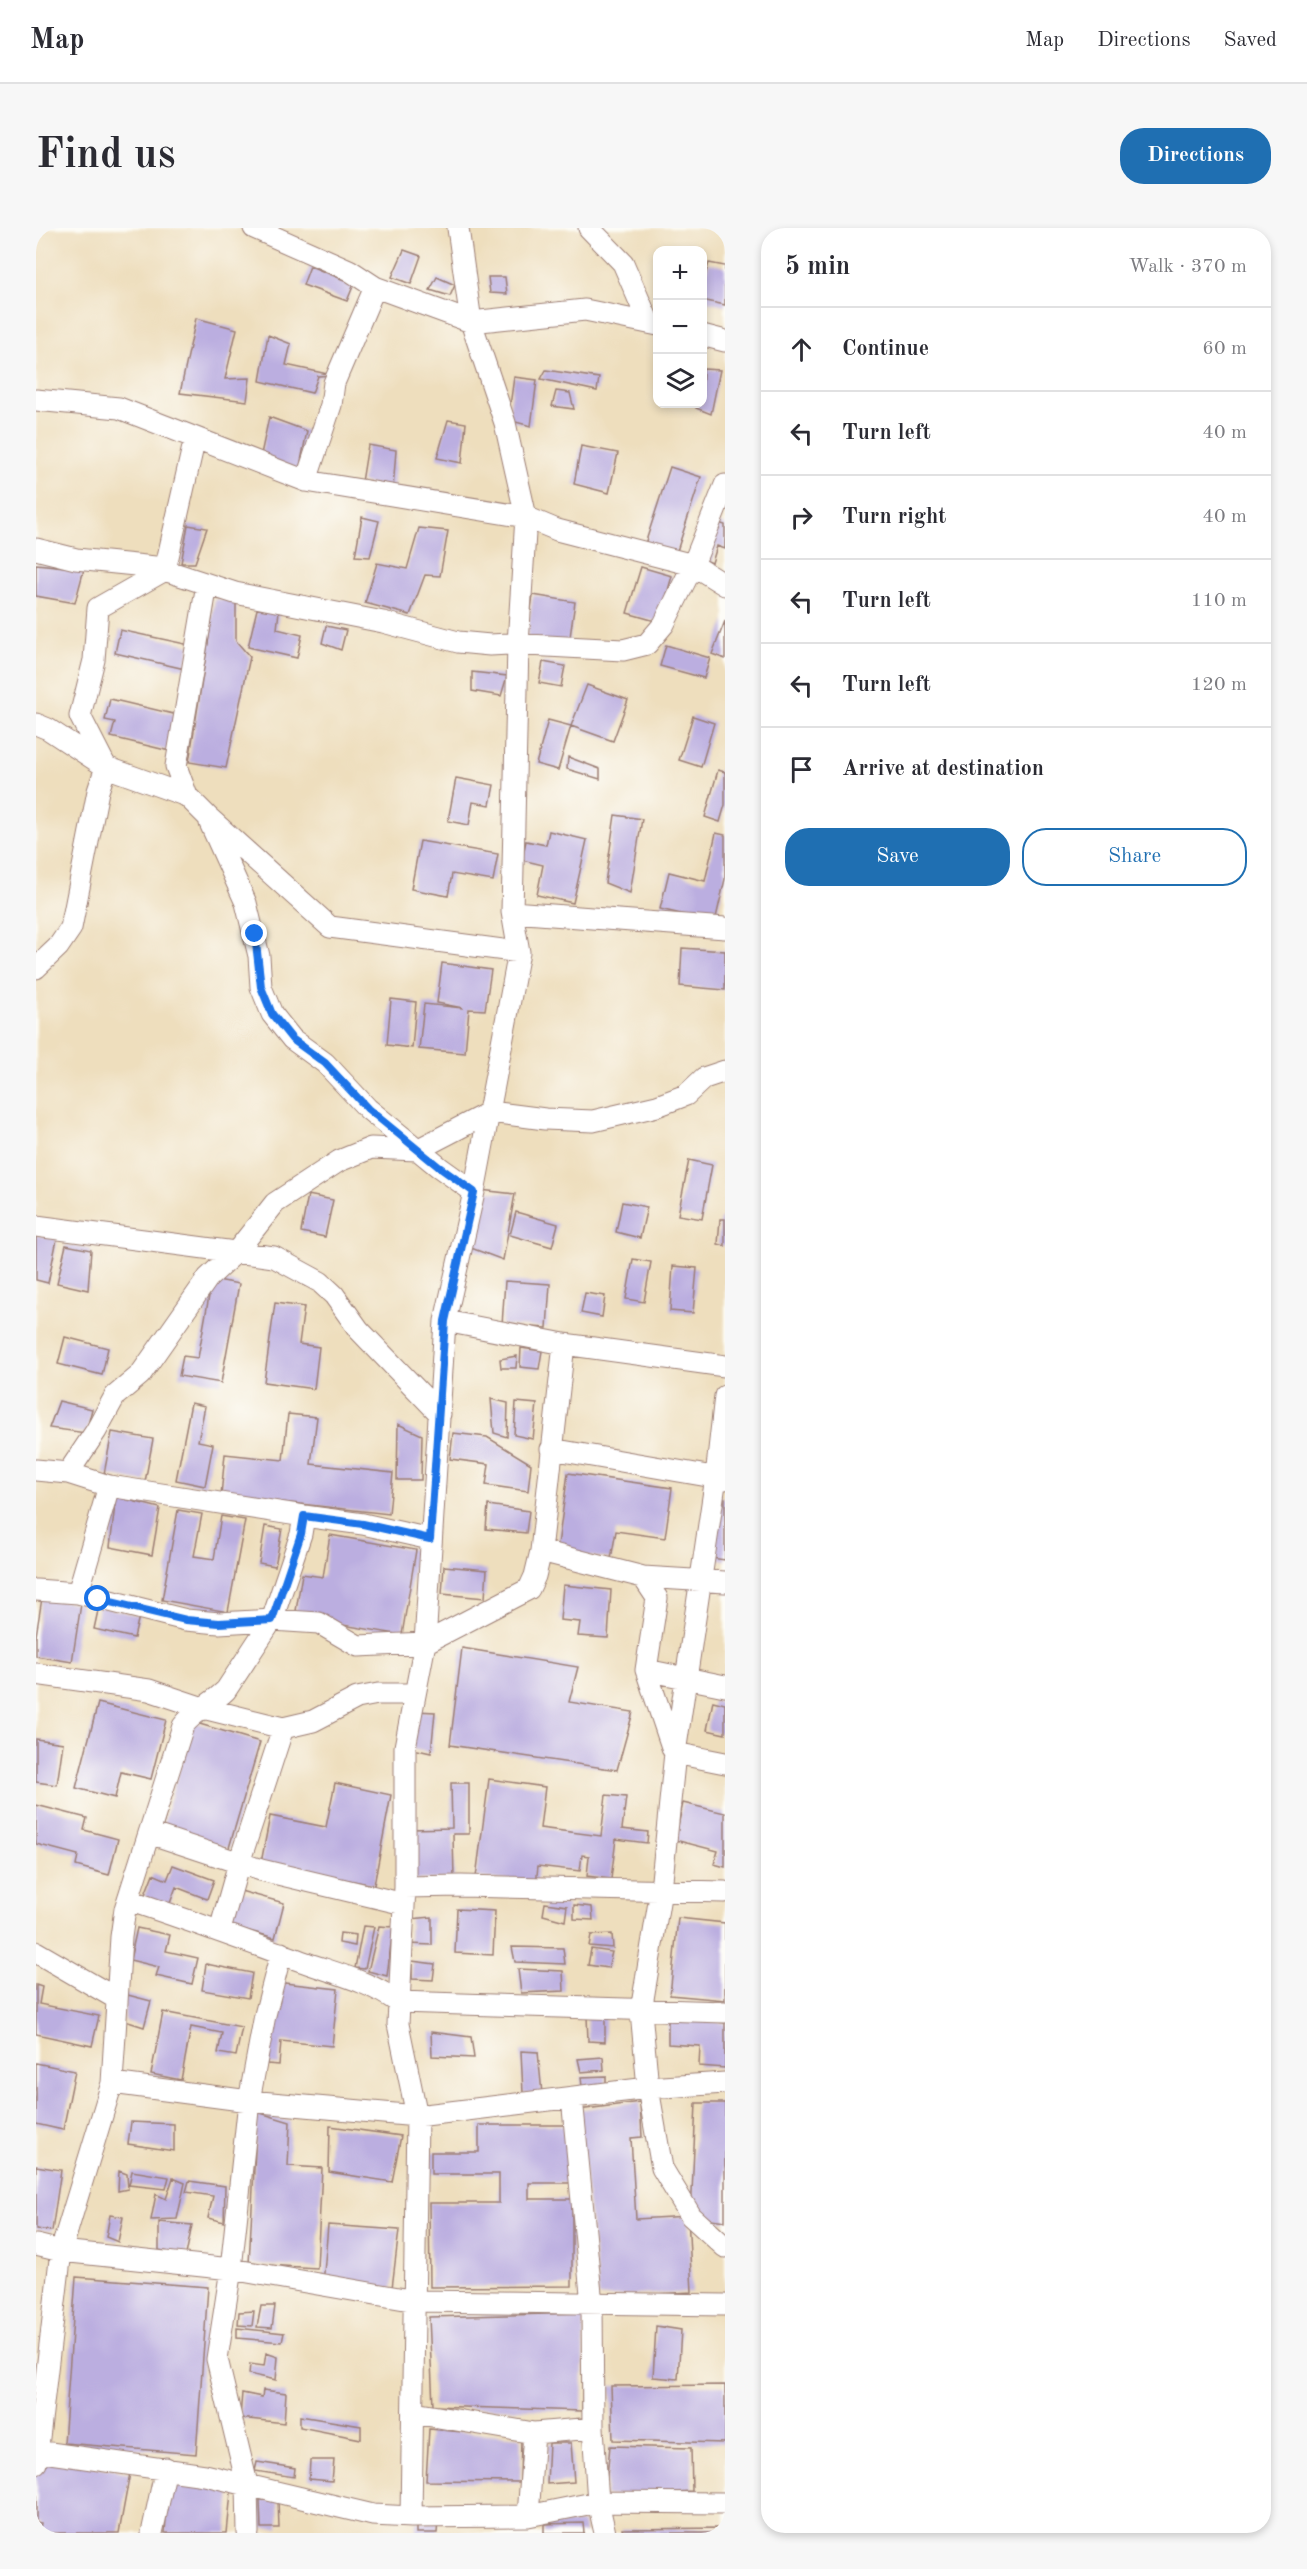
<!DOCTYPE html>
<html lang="en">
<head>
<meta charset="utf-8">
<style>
  body { margin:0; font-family:"Old Standard TT",serif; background:#f7f7f7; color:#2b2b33 }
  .controls { position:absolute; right:18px; top:18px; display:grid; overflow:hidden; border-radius:12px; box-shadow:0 3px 9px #0003 }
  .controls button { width:54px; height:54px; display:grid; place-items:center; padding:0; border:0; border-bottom:2px solid #e1e1e2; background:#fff; color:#2b2b33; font:30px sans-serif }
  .stop { position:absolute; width:18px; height:18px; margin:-14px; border:4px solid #1a73e8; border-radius:50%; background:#fff }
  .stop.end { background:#1a73e8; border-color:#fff; box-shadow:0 2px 6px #0008 }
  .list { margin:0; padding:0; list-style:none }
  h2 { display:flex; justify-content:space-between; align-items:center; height:78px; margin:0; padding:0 24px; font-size:26px }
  h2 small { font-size:20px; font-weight:400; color:#7c7c81 }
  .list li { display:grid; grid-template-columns:39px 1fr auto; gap:18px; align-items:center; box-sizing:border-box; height:84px; padding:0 24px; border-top:2px solid #e1e1e2 }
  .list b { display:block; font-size:22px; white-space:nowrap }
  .list em { font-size:20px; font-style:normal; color:#7c7c81 }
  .actions { display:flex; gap:12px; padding:18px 24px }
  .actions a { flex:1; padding:14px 0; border:2px solid #1f6fb2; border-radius:24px; text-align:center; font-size:21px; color:#1f6fb2 }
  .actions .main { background:#1f6fb2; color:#fff }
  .icon { flex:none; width:33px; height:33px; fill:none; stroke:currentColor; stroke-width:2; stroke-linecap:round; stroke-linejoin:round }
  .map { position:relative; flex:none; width:689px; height:2305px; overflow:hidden; border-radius:24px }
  header { display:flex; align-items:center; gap:36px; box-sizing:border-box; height:84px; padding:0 30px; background:#fff; border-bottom:2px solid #e1e1e2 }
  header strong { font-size:28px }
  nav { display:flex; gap:33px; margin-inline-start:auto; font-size:21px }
  .intro { display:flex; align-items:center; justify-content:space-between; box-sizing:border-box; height:144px; padding:0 36px }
  h1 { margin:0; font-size:42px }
  .button { padding:15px 27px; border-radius:24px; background:#1f6fb2; color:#fff; font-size:21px; font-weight:700 }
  main { display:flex; gap:36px; padding:0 36px }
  aside { flex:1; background:#fff; border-radius:24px; box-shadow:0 3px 9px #0003 }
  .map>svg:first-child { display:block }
  .building { fill:#bbaee0 }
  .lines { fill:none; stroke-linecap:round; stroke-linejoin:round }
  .minor-casing { stroke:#9c7e74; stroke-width:23 }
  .minor { stroke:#fff; stroke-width:21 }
  .route { stroke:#1a73e8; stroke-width:8 }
</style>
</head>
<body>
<header>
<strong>Map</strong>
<nav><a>Map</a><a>Directions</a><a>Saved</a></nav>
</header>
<div class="intro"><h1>Find us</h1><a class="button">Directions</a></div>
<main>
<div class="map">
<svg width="689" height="2305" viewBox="0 0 689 2305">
  <rect width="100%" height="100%" fill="#fdfcf7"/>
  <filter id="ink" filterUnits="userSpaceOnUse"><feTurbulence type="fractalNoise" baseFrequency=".0167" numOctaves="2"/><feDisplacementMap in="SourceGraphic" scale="12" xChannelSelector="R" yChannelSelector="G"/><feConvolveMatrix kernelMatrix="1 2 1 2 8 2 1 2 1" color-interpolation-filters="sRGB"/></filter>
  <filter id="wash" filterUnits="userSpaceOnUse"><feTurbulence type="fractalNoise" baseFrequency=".008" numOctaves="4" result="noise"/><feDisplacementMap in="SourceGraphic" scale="24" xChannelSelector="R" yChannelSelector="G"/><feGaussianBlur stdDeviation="1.35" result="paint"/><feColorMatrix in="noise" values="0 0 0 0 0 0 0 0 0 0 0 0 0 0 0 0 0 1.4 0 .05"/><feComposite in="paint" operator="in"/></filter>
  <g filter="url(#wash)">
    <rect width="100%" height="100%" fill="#eedebd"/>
    <g id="blocks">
      <path class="building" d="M368,22L385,28L375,56L356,49Z
        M673,35L689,38V77L666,72V57Z
        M274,38L318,56L311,73L267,57Z
        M401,49L419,57L414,68L394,62Z
        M452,49H469L471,66L454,65Z
        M160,90L201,101L189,151L214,150L211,173L144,165Z
        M232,107L255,116L250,137L296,147L282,148L276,165L224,153Z
        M667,141L684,142L675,186L660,180V176H666Z
        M510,142L563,150L561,163L505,151Z
        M478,149L501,152L495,198L472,192Z
        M520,163L534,165L538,181L516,178Z
        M233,189L271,203L264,238L266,251L224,231Z
        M412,192L430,195L426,235L401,230Z
        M332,217L360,222L357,262L326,254Z
        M545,218L582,225L573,265L538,256Z
        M634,239L665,249L640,326L609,316Z
        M326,289L343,293L334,329L319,328Z
        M679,294L689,297V321L681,318L676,335L667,331Z
        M152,297L171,300L159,335H145Z
        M383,300L412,303L404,348L389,347L374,387L329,375L341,335L371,341Z
        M0,336L48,341L39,375L0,368Z
        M605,339L636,348L623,394L591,385Z
        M497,367L539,374L533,416L491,410Z
        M179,371L200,373V413L214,429L190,540L153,534Z
        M221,381L243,383L241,401L266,407L261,430L212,419Z
        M689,393V431L676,426Z
        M290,398L310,402L305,422L286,415Z
        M84,402L154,417L149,441L79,425Z
        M630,417L674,430L668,450L624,438Z
        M507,434L529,438L525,459L503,455Z
        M436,444L471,448L465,468L436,463Z
        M551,457L592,472L577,513L535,498Z
        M74,471L146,488L138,524L75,509L79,494L69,492Z
        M657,488L678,495L665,539L643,532Z
        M512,492L535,498L522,542L500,536Z
        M532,529L564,541V551L531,541Z
        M682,542L689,544V577L684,594L669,589Z
        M420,550L458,557L454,577L437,574L433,597L412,593Z
        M579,587L606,591L594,665L569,655Z
        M513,603L551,612L537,675L501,667L507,637L486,632L490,613L510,617Z
        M680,605L689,607V651L679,694L624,681L633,644L669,653Z
        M384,613L462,626L457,653L416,646L412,668L375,661Z
        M646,720L689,723V762L644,758Z
        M406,735L455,742L449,782L433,781L429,825L383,821L388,776L427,780L401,775Z
        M355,771L380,774L376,820L351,817Z
        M653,932L676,937L666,991L642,987Z
        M444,962L479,966L467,1032L435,1020Z
        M272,967L297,972L289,1009L265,1004Z
        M586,974L611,979L604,1010L580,1004Z
        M480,984L522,996L516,1019L474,1007Z
        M684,991H689V1018L682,1016Z
        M0,1007L21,1011L12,1055L0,1052Z
        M30,1017L55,1022L52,1062L21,1055Z
        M597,1031L615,1034L608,1074L590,1071Z
        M637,1038L661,1040L657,1085L634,1083Z
        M176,1051L203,1056L185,1155L143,1148L147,1128L162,1130Z
        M469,1053L514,1056L511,1100L466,1097Z
        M549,1065L569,1068L566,1089L545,1085Z
        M239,1075L268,1079L263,1116L283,1119L278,1161L228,1154Z
        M29,1109L72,1120L66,1147L22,1136Z
        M485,1120L506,1123L503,1141L484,1139Z
        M481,1128L480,1140H465L464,1131Z
        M455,1171L472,1175L471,1209L458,1205Z
        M23,1173L56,1181L50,1205L13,1200Z
        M480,1174L501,1176L497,1211L478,1207Z
        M155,1175L169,1178L162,1213L177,1216L169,1258L140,1252Z
        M252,1186L281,1189L275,1236L357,1245L353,1286L185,1267L189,1226L247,1232Z
        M362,1196L386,1207L385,1252H361Z
        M76,1204L117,1211L109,1254L68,1246Z
        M417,1205L451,1209L495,1236L492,1263L450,1257L453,1236L414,1231Z
        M532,1245L636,1260L629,1310L580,1303L575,1331L521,1324Z
        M80,1269L124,1280L116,1327L74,1319Z
        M684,1269L689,1270V1332L675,1330Z
        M452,1277L493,1283L490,1305L450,1301Z
        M142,1282L166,1286L158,1328L178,1331L185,1288L209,1292L192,1384L126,1372Z
        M229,1298L246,1301L239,1338L223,1335Z
        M294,1307L380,1322L366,1407L259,1389L266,1346L287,1349Z
        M408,1338L451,1342L449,1370L406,1366Z
        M527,1357L575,1362L572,1410L542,1408L544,1394L524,1392Z
        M6,1370L45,1376L36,1434L0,1428V1408Z
        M63,1378L103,1388L98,1410L58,1401Z
        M426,1420L542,1439L533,1474L597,1484L581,1542L414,1517Z
        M677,1473L689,1476V1506L671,1502Z
        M62,1475L130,1492L115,1551L85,1544L79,1570L40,1560Z
        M379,1483L399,1484L395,1525L377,1521Z
        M157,1494L224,1514L193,1620L126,1600Z
        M0,1511L27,1515L21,1557L0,1554Z
        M453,1551L509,1559L504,1600L565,1608L570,1567L590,1569L586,1601L612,1604L611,1615L580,1611L575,1651L551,1648L553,1628L546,1627L544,1643L502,1638L500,1656L440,1649Z
        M299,1555L355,1567L338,1657L225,1635L234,1588L290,1599Z
        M415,1555H433V1606H417L418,1651L375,1652L374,1601L416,1600Z
        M647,1575L689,1585V1639L678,1636L682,1623L639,1612Z
        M0,1577L51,1590L48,1602L82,1611L73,1647L40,1638L42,1627L0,1616Z
        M137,1637L178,1652L171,1671L140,1659L133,1678L108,1669L117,1646L131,1652Z
        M201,1662L248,1675L239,1710L192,1697Z
        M509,1675L531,1678L529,1693L507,1687Z
        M538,1677L556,1679L557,1692L538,1691Z
        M421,1681L459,1683L457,1727L419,1725Z
        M396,1689V1717L373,1716L374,1691Z
        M642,1690L689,1695V1772L634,1767Z
        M327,1698L338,1699L329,1741L319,1740Z
        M343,1698L357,1699L351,1748L332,1743Z
        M101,1700L134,1707L130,1723L162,1730L156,1756L120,1748L123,1739L94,1732Z
        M304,1705L320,1707L319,1718L303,1715Z
        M576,1706L577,1720L553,1718L555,1707Z
        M476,1719L527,1720L529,1736L479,1734Z
        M555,1721L576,1724L572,1740L552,1737Z
        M376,1733L399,1736L397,1752L376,1751Z
        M170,1736L216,1745L212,1770L166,1762Z
        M482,1741L527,1743L528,1763L485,1765Z
        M239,1754L302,1761L296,1818L245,1813L243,1837L231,1836Z
        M0,1757L6,1759L3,1776L63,1788L56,1818L0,1806Z
        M88,1766L115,1773L108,1799L89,1793Z
        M127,1784L206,1799L200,1828L182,1825L186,1805L155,1799L145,1852L115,1846Z
        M551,1788H569V1814L552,1813Z
        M632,1788L689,1795V1840L663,1838L664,1818L632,1816Z
        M395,1804L435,1809L438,1830L396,1828Z
        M485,1823L502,1824L506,1866L487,1865Z
        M567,1829L568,1842L545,1844L542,1831Z
        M0,1835L39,1843L27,1902L0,1896Z
        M570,1848V1858L546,1859L545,1849Z
        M604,1874L606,1909L595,1910L600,1991L652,1988L656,2064L563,2069L542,1882Z
        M660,1875H689V1993L655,1988Z
        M221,1884L254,1894L252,1938L286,1940L281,2040L213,2036Z
        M95,1894L138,1896V1923L92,1916Z
        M443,1897H534V1955H493V1971H536V2058L394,2059L393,1975H463V1946H395V1924H443Z
        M294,1898L365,1908L356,1954L293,1944Z
        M0,1938L25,1942L16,2003L0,2001Z
        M83,1943L91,1946L92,1961L82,1963Z
        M96,1943L133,1949L130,1961L93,1957Z
        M137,1950L149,1955L141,1991L115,1992L120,1966L130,1971Z
        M153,1953L189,1958L188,1994L172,1990L177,1968L150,1964Z
        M74,1987L87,1989L82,2014L70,2009Z
        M123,1994L156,1997L150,2027L123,2022Z
        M292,1997L363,2002L356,2060L287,2057Z
        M40,2049L172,2059L160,2226L28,2215Z
        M225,2078H239L236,2100L221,2099Z
        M218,2083L216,2098L202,2097L203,2084Z
        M548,2085L546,2183L397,2178L393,2089Z
        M620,2098L645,2102L642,2151L617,2149Z
        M201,2100L248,2105L246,2114L201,2110Z
        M230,2125L242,2129L240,2152L213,2146L214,2136L228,2138Z
        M689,2157V2215L577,2212L575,2158Z
        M227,2162L250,2165L248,2195L204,2190L206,2165L226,2169Z
        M264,2188L325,2198V2211L264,2199Z
        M393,2201L485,2209L484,2254L390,2253Z
        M513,2215H535L538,2254L511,2256Z
        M574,2218L655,2220L656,2263L569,2268Z
        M3,2228L94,2245L83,2305H3L5,2295L0,2294V2243Z
        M274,2232H298L296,2253L273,2251Z
        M221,2234L259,2240L258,2249L219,2243Z
        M133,2249L196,2254L191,2305H129Z
        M224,2272H242L243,2300H225Z
        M402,2293L401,2305H380V2294Z
        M547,2295L548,2305H508V2296Z
        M689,2300V2305H587L586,2301Z"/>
    </g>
  </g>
  <g filter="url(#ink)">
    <use href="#blocks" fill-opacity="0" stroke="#9c7e74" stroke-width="1.5"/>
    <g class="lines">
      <defs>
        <path id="minor" d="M218,0L313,42L339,59L435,94L549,82L622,97
          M553,0L587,35L613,95
          M666,107L689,113
          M0,172L83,180L270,253L490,289L521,302L657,337L689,357
          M270,253L295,177L298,155L339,59
          M0,321L40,331L119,339L199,365L347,394L422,414L454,417L473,416L587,422L611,416L628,396L657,337L689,257
          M171,356L140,538L151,568L171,588L294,699L483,724
          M0,496L12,501L70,539L151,568
          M174,595L210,675L223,728L225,759L236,786L256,811L289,835L332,881L403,939L438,964
          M476,684L689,700
          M0,740L22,719L35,700L62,563L70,539L44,488L58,432L62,380L129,342L159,210
          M0,998L238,1029L284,1054L298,1067L323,1102L404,1186
          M409,1093L528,1116L689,1138
          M689,1168L680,1249L639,1525L625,1662L605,1783L612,1860L626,1940L655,1988L689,2019
          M515,1221L689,1251
          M0,1242L32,1245L60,1203L79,1168L104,1147L172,1050L201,1023L239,975L303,933L335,920L381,922L454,884L509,891L557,893L621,878L650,867L668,850L689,843
          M32,1245L73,1258L268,1288
          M505,1323L607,1349L689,1354
          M607,1349L621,1370L610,1442L637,1522
          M0,1362L42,1365L150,1392L183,1395L236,1392L283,1395L322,1418L389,1415L493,1361L499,1348L505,1323L528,1116
          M42,1365L73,1258
          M610,1442L689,1458
          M0,1446L113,1462L167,1480L247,1500L277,1493L321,1470L342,1466H379
          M639,1525L689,1535
          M113,1605L225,1642L368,1676
          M369,1659L425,1658L689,1664
          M92,1672C150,1691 207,1712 265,1733C298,1745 333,1753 362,1774L689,1784
          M184,1702L203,1635L247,1500
          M0,1724L81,1771
          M76,1855L213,1873L381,1888L612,1860L689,1855
          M536,1870L556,2076L557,2200L562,2274L569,2305
          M0,2017L25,2023L195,2041L380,2073L689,2077
          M378,2185L498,2205L557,2200
          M0,2223L169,2247L337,2287L375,2289L492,2288L562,2274L689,2275
          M0,2235L25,2023L76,1855L85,1709L89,1681L147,1498C158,1483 176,1476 190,1462L236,1392L265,1306L268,1288L327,1296L394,1311
          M492,2288L498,2205
          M375,2289L381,1888L362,1796L369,1659V1519L389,1415L409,1093L438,964L483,724L476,684L482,416L490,289L469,195L435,94L422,0
          M116,2305L130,2240
          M212,2305L211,2256L181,2131L195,2041L213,1873L229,1787L245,1725"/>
      </defs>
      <use href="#minor" class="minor-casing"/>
      <use href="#minor" class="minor"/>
    </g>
  </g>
  <g class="lines" filter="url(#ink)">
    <path class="route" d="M62,1371L150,1392L183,1395L236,1392L265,1306L268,1288L327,1296L394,1311L409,1093L438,964L403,939L332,881L289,835L256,811L236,786L225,759L219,706"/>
  </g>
</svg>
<div class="controls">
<button>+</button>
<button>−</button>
<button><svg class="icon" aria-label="layers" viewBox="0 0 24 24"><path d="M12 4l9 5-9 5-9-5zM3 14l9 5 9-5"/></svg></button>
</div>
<div class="stop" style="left:62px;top:1371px"></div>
<div class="stop end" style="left:219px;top:706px"></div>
</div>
<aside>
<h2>5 min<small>Walk · 370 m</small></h2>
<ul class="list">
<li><svg class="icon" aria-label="ahead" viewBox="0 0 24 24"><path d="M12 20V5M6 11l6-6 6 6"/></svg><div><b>Continue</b></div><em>60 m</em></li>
<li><svg class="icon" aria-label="left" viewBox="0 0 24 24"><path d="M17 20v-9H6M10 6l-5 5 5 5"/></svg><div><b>Turn left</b></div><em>40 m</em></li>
<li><svg class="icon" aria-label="right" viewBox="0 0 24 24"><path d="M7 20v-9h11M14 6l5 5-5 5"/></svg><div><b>Turn right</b></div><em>40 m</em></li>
<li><svg class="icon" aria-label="left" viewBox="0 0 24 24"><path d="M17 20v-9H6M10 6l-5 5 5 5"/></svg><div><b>Turn left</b></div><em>110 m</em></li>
<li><svg class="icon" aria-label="left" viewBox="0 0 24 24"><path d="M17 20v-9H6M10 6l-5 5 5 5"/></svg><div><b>Turn left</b></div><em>120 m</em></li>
<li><svg class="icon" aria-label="arrive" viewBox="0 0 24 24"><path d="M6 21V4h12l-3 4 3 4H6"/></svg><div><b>Arrive at destination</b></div></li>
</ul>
<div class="actions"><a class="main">Save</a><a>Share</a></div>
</aside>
</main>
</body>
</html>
